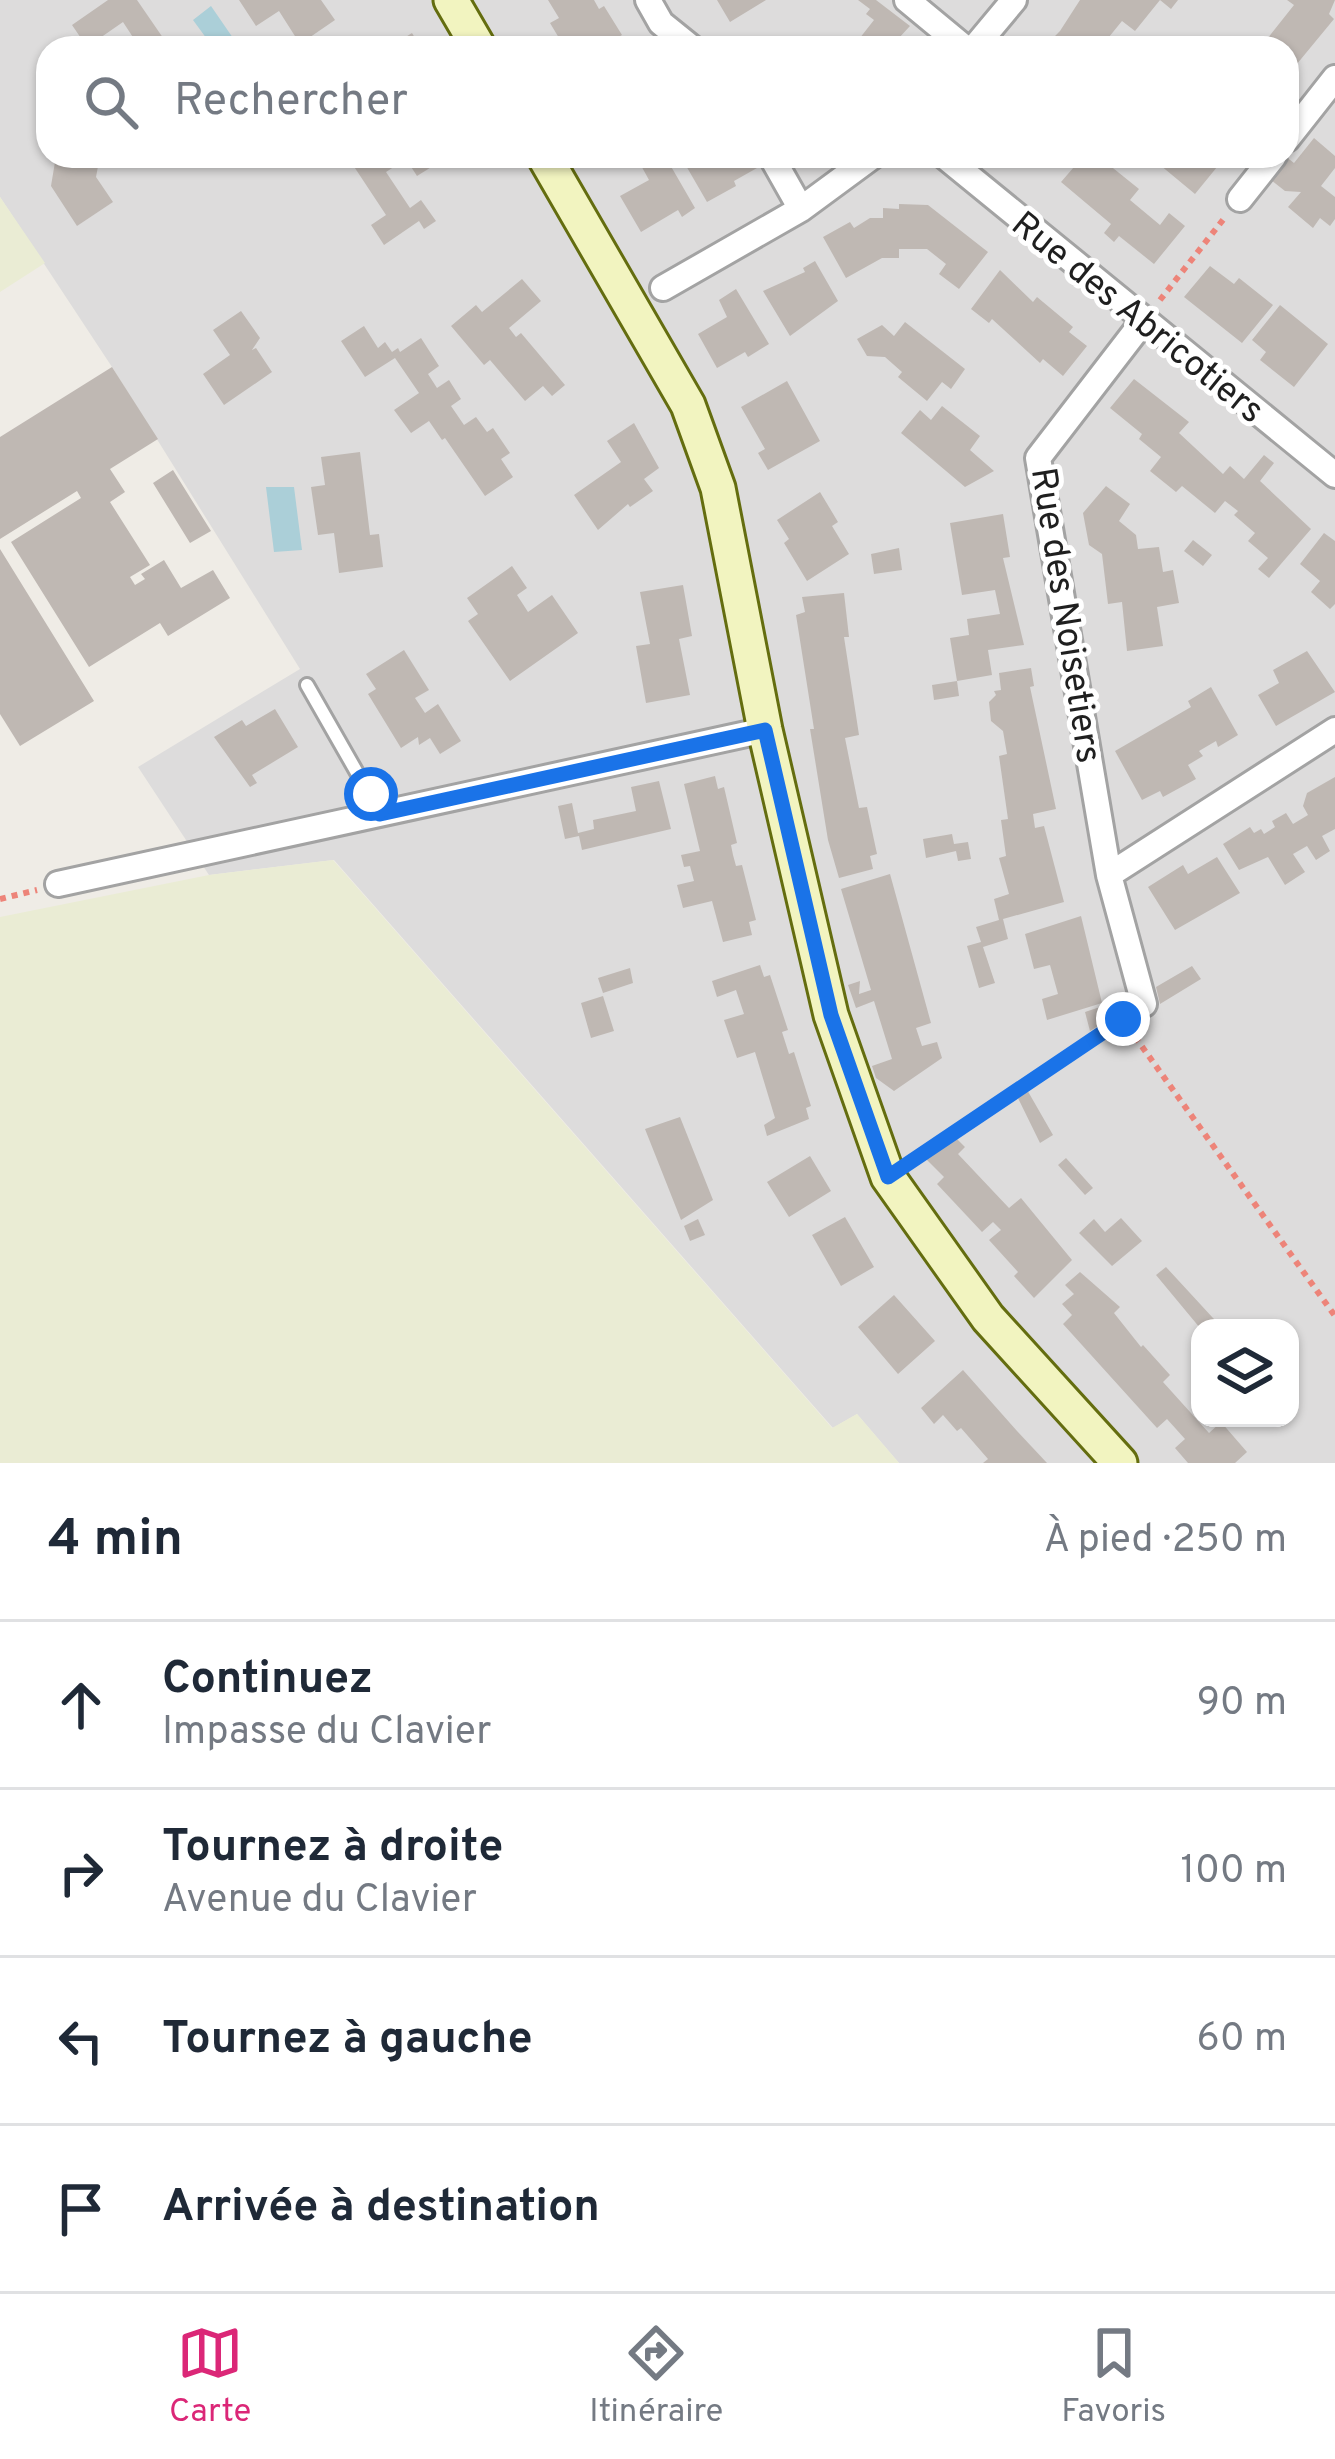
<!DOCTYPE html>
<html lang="fr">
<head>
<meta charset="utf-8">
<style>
  body { margin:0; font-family:Overpass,sans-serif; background:#f6f6f7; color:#1f2937 }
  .controls { position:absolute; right:36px; bottom:36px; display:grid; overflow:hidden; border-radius:24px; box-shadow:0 3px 9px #0004 }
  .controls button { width:108px; height:108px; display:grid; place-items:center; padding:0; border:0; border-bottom:3px solid #e0e1e3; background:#fff; color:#1f2937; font:60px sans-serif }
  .stop { position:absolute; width:36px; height:36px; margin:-27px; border:9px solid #1a73e8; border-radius:50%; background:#fff }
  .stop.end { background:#1a73e8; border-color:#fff; box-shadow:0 3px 12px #0008 }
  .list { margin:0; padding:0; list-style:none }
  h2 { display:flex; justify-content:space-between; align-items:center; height:156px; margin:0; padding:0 48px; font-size:51px }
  h2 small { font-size:39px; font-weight:400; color:#747a83 }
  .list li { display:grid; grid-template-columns:78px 1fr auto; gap:36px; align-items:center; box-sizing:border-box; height:168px; padding:0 48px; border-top:3px solid #e0e1e3 }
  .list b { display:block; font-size:45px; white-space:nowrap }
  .list p { margin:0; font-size:39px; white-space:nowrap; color:#747a83 }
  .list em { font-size:39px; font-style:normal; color:#747a83 }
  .icon { flex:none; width:66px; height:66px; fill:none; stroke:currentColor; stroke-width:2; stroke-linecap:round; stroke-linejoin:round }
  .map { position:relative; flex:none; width:1335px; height:1463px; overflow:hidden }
  .search { position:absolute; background:#fff; box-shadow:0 3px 9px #0004; left:36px; right:36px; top:36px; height:132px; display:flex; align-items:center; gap:30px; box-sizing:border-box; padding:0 42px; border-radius:36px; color:#747a83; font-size:45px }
  .sheet { height:828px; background:#fff }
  nav { display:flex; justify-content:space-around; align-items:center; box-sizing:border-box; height:168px; border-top:3px solid #e0e1e3; background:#fff; font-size:33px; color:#747a83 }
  nav a { display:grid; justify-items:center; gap:6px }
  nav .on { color:#db2777 }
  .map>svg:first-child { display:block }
  .residential { fill:#dddcdc; fill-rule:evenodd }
  .farmland { fill:#eaecd4 }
  .water { fill:#abcfd8 }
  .building { fill:#bfb8b3 }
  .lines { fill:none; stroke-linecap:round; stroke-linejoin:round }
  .lane-casing { stroke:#a3a3a3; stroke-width:18 }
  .street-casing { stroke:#a3a3a3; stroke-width:30 }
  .secondary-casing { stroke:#646d0f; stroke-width:39 }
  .path { stroke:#ed8479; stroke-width:6; stroke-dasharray:6 6; stroke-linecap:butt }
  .lane { stroke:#fff; stroke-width:12 }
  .street { stroke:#fff; stroke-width:24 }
  .secondary { stroke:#f2f4c0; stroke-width:33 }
  .route { stroke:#1a73e8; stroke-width:15 }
  .labels { text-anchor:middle; stroke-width:10; stroke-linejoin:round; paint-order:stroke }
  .street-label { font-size:36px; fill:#1f1f1f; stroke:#fff }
</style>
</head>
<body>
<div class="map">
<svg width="1335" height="1463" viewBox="0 0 1335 1463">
  <rect width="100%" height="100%" fill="#efece6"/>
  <path class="residential" d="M0,0H1335V1463H899L857,1414L833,1428L334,860L209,875L138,767L300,669L112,367L0,197ZM48,48H1287V156H48ZM1200,1328H1290V1418H1200Z"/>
  <path class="farmland" d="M0,197L45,263L0,292Z
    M333,860L832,1428L857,1414L899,1463H0V917L209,875Z"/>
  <path class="water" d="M211,6L233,38L230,48L212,46L193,20Z
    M266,487H294L302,550L274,552Z"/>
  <path class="building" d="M108,0H137L170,48H140L123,22L87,47L72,25Z
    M239,0H321L335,20L300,44L279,11L256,26Z
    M548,0H594L599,9L604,6L622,35L600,48H565L550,23L559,18Z
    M717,0H766L730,22Z
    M858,0H876L910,26L898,39L903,44L899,48H852L874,20L866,14L870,9Z
    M1080,0H1178L1171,9L1160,0L1135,31L1122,21L1100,48H1034L1039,42L1045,46L1060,31Z
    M1287,0H1335L1329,14L1334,19L1287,76V48H1260L1294,5Z
    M412,33L421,48H388Z
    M1314,138L1335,156V168L1321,186L1335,197V219L1330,226L1320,218L1313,228L1288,207L1301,192L1285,191L1267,177L1285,156L1294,163Z
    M56,156H100L96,177L113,202L77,226L51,186Z
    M347,156H426L433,166L417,176L406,159L386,172L410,208L421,200L436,221L424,229L419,221L384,245L371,225L386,215Z
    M646,156H665L695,208L682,217L678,210L641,232L620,196L649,180L638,160Z
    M695,156H750L757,168L734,181L736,186L707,202L685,164Z
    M1098,156L1139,189L1130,200L1160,225L1169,213L1185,226L1154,264L1119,236L1114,242L1104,233L1111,224L1061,182L1080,160L1089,168Z
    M1167,156H1226L1195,194L1160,165Z
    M899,204L928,205L988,252L959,289L939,274L946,264L927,249H899V258H882L846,278L823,237L850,222L854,228L870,218H883V208L899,209Z
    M815,261L838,301L790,336L763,291L805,272L803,268Z
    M1210,266L1234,284L1239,278L1273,305L1242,343L1184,297Z
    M1000,270L1033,302L1037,297L1073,327L1069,332L1087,346L1063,376L1043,359L1040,363L992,319L989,323L971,309Z
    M522,279L541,301L509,328L516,337L521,333L565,385L552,396L543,386L525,401L490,360L484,365L451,326L476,305L482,312Z
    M736,289L769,344L748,357L745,352L717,368L698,334L727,317L719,300Z
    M1280,305L1328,344L1294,387L1260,360L1266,352L1252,340Z
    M241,311L260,338L252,350L256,348L272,372L224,405L203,374L230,355L213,330Z
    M905,322L965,369L951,389L942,382L927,401L898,377L902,372L885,357L867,356L857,339L882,325L894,336Z
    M364,326L378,348L385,342L392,352L398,348L400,352L421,338L439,366L428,374L437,388L449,380L461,399L451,406L464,425L476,417L487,432L493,428L510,453L501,459L513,477L485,496L445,438L442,440L429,421L411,433L394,410L419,393L395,358L365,377L341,341Z
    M112,367L158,439L110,469L125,492L110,502L150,565L130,577L135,585L145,579L141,574L164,560L181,588L213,570L230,598L168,636L160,623L89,667L11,542L81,498L77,491L0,539V437Z
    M1134,379L1189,422L1179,433L1223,474L1230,466L1244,479L1264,455L1274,463L1260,481L1311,529L1269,578L1258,569L1268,558L1248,541L1255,533L1234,515L1238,511L1225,501L1215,513L1182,486L1176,492L1150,471L1161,457L1139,439L1142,434L1110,408Z
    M787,381L820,441L768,470L758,453L765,449L741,407Z
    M942,406L980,436L970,450L994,471L965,487L901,433L920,410L931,420Z
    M634,423L659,468L644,479L653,491L630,507L628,504L598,530L574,495L621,462L607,441Z
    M360,452L370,535L379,534L383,567L339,573L334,533L318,535L311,487L325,485L321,457Z
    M173,470L211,531L190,543L153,483Z
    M1106,486L1130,504L1119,521L1136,535L1138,549L1159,547L1163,572L1173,570L1179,603L1157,607L1163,646L1127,651L1122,602L1108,604L1102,554L1089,545L1083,513Z
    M820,492L838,522L832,526L849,554L807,581L784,543L789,539L777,520Z
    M1003,514L1010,557L1003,558L1024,645L988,650L992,675L957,681L950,638L969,635L967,619L1000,614L995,590L962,595L950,523Z
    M1324,533L1335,541V604L1330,609L1311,592L1320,581L1300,564Z
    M1193,540L1212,555L1203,566L1184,551Z
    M899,548L902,570L874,574L871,554Z
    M0,549L94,701L20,746L0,714Z
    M512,566L527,588L517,595L528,612L552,595L578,633L510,681L468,621L478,614L467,598Z
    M683,585L692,636L679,639L690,695L646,703L636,646L650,644L640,592Z
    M844,593L849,637H844L859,735L845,738L859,808L867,807L877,854L870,856L873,869L839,878L828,840L810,729H814L796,615L805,612L802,597Z
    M404,650L429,690L415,698L425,713L438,704L461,741L440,754L430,738L419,745L418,737L401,748L368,694L376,689L366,674Z
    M1307,651L1335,692L1276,726L1258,695L1279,683L1273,670Z
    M1031,668L1034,686L1030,687L1056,809L1033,814L1035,828L1044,826L1064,902L1003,919L1008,939L983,947L995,983L979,988L967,946L981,942L976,927L999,920L994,899L1009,894L999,858L1006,856L1001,820L1008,819L999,756L1007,754L1003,731L991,721L989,702L996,695L994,691L1001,690L999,673Z
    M957,681L959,696L934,700L932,685Z
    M1211,687L1238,735L1218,747L1216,741L1199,751L1203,756L1188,765L1196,779L1163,797L1160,791L1142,800L1115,751L1191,707L1188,701Z
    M275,709L298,747L252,775L257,783L250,787L214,737L242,720L246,726Z
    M715,776L718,789L724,787L737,843L731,845L733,855L736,866L742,865L756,920L749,922L752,935L723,942L712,901L683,908L677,885L694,881L690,866L684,867L681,855L700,851L684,784Z
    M1335,777V829L1322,836L1330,851L1316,860L1307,846L1293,854L1305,872L1285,885L1268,857L1239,870L1223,844L1250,827L1254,833L1261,829L1264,834L1275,827L1272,821L1286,813L1293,824L1308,815L1303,806L1307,793Z
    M659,781L671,829L582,850L579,836L565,839L558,806L572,803L578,833L594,829L593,820L636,811L631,787Z
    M952,834L954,844L968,842L971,859L958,861L956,851L926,858L923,839Z
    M1217,857L1240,893L1175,930L1148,887L1183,865L1188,874Z
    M890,874L931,1023L916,1028L922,1046L937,1042L942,1058L894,1091L876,1078L872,1066L892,1059L874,1001L856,1008L848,985L860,981L859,994L871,990L841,889Z
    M1081,916L1102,1003L1047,1020L1042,999L1058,994L1050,965L1034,969L1025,934Z
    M760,965L764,977L770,975L788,1030L782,1032L789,1054L794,1052L811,1106L806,1108L809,1119L767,1136L764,1125L775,1118L755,1052L737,1058L724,1020L744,1014L736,990L717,997L712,981Z
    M1192,966L1201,979L1160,1004L1156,987Z
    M630,968L633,983L603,993L598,978Z
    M603,996L614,1031L591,1038L581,1003Z
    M1103,1006L1106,1021L1090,1031L1085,1012Z
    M1026,1088L1053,1135L1040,1143L1016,1094Z
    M680,1117L713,1200L681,1220L645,1129Z
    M952,1134L965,1147L958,1154L1009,1208L1021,1198L1072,1260L1034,1298L1014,1276L1018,1272L989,1240L1001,1230L993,1222L982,1232L937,1184L944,1177L921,1154Z
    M810,1156L831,1191L789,1217L767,1182Z
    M1066,1158L1093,1188L1085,1195L1058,1165Z
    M845,1217L874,1267L841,1286L812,1235Z
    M1121,1218L1142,1241L1112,1266L1079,1233L1094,1219L1105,1232Z
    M698,1219L705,1235L690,1241L684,1226Z
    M1166,1267L1213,1318L1223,1328H1200L1156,1275Z
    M1080,1272L1120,1307L1114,1313L1141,1347L1143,1345L1170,1375L1163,1382L1209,1433L1221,1422L1247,1452L1235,1463H1188L1175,1448L1185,1439L1167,1419L1157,1428L1063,1324L1072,1315L1062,1304L1074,1294L1065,1285Z
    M894,1295L935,1341L898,1374L858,1327Z
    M963,1370L1017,1431L1047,1463H983L988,1459L961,1428L957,1431L943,1415L934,1424L921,1408Z"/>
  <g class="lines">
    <defs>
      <path id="lane" d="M307,685L380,813"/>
      <path id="street" d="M648,0L661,23L692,48
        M907,0L965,48
        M974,48L1014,0
        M1287,139L1335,78
        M771,156L801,209
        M944,156L1335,475
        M1240,199L1274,156
        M663,288L801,209L873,156
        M1109,875L1335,730
        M58,884L765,730
        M1144,1004L1109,875L1038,458L1145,319"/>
      <path id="secondary" d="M451,0L479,48
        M544,156L688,405L718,488L765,730L831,1015L888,1177L988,1318L1120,1463"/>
    </defs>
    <use href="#lane" class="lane-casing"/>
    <use href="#street" class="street-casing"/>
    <use href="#secondary" class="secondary-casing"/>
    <path class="path" d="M1160,300L1226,216
      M0,899L37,890
      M1128,1027L1335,1316
      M916,1159L1124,1019"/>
    <use href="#lane" class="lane"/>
    <use href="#street" class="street"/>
    <use href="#secondary" class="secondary"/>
  </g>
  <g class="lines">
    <path class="route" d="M371,794L380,814L765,730L831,1015L888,1177L1123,1019"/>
  </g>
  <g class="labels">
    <g class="street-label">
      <text transform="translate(1139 316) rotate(39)" y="13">Rue des Abricotiers</text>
      <text transform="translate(1068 615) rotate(81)" y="13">Rue des Noisetiers</text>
    </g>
  </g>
</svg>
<div class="controls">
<button><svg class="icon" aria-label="layers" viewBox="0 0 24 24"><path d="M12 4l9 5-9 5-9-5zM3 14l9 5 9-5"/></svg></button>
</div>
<div class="stop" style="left:371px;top:794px"></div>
<div class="stop end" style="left:1123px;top:1019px"></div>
<div class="search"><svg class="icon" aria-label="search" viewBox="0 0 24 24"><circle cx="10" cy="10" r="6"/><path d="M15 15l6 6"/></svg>Rechercher</div>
</div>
<section class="sheet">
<h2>4 min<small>À pied · 250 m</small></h2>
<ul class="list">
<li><svg class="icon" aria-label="ahead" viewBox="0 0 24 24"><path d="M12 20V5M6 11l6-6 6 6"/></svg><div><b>Continuez</b><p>Impasse du Clavier</p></div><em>90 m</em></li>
<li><svg class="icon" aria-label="right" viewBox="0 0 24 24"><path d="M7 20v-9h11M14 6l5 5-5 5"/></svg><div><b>Tournez à droite</b><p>Avenue du Clavier</p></div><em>100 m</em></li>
<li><svg class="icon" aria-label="left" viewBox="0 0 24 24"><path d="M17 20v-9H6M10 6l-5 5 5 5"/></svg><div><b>Tournez à gauche</b></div><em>60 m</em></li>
<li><svg class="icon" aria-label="arrive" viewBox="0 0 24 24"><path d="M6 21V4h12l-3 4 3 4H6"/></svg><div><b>Arrivée à destination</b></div></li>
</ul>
</section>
<nav>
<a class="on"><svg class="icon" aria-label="map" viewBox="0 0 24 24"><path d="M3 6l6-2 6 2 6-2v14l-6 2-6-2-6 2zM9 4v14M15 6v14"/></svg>Carte</a>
<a><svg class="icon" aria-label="directions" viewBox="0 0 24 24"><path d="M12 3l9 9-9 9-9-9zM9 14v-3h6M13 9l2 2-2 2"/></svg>Itinéraire</a>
<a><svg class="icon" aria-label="saved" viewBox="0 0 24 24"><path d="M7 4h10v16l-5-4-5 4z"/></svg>Favoris</a>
</nav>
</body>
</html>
